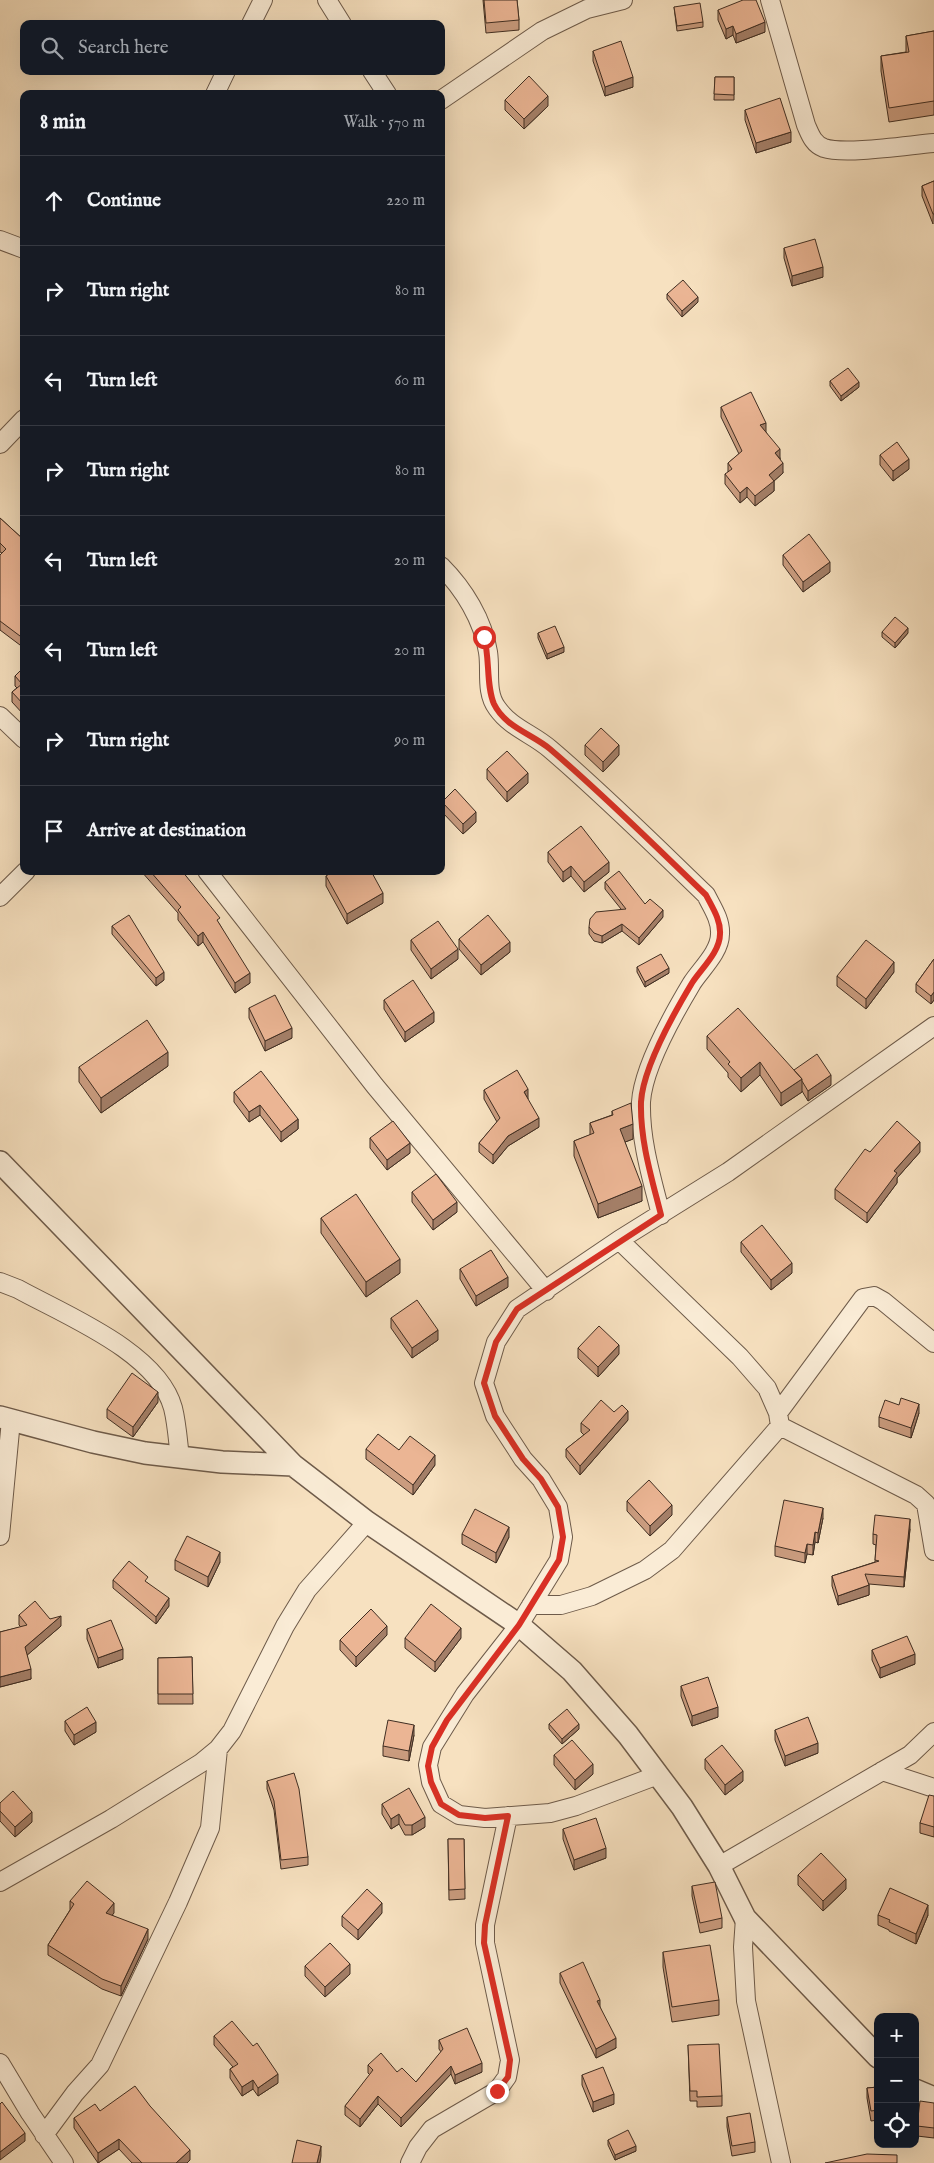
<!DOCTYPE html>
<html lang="en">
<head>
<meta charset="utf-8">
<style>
  body { margin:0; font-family:"IM FELL English",serif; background:#20242c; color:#f1f3f6 }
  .controls { position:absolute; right:15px; bottom:15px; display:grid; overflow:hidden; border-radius:10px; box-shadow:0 5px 20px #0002 }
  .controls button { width:45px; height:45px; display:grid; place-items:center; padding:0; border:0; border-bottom:1px solid #363941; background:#171b24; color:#f1f3f6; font:25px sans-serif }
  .stop { position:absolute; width:15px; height:15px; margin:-11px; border:4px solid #d93025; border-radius:50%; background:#fff }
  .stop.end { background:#d93025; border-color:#fff; box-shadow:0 1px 5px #0008 }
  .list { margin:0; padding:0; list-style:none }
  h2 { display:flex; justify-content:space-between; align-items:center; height:65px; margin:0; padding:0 20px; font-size:21px }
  h2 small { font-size:16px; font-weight:400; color:#9ea1a6 }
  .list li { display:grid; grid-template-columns:32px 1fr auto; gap:15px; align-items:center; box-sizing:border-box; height:90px; padding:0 20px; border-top:1px solid #363941 }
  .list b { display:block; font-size:19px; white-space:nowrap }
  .list em { font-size:16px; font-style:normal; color:#9ea1a6 }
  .icon { flex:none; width:28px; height:28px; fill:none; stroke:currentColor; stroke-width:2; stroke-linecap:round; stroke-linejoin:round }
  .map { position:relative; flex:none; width:934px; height:2163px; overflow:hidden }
  .search { position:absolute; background:#171b24; box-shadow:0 5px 20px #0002; left:20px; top:20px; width:425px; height:55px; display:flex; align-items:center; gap:12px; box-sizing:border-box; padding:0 18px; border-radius:10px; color:#9ea1a6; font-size:19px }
  .panel { position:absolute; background:#171b24; box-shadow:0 5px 20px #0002; left:20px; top:90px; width:425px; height:785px; border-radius:10px }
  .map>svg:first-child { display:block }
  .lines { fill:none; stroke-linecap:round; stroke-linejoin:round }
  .minor-casing { stroke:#6e5b4a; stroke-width:20 }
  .tertiary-casing { stroke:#6e5b4a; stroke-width:24 }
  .minor { stroke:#faecd6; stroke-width:18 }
  .tertiary { stroke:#faecd6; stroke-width:21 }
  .wall { fill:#ca9c7f; stroke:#402e22 }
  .shaded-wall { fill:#a47f68; stroke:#402e22 }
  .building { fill:#ebb594; stroke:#402e22 }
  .route { stroke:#d93025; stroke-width:6 }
</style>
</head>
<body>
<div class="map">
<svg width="934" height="2163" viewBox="0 0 934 2163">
  <rect width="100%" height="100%" fill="#f7e1c0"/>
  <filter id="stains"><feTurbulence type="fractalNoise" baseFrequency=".004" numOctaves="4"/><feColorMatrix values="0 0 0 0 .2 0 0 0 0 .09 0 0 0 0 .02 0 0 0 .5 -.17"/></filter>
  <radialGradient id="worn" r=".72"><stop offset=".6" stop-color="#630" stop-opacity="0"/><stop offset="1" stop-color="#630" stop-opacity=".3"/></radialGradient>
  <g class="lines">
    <defs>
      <path id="minor" d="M327,0L342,24
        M770,0L806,125C810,134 813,144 824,148C845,155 909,145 934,143
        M251,24L263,0
        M372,71L387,94
        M215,94L226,71
        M441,100L542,31L587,9L623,0
        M0,240L24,249
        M0,444L24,419
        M441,566C464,589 483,620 488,652C491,670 485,692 497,708C511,728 533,734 550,749C604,795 655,846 706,895C712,907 721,920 720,934C720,952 701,969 692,983C674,1013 643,1068 641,1102C640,1141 652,1179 661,1215
        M0,716L24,739
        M207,871L375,1086L546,1291
        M0,897L26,871
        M0,1282L18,1289C65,1315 158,1352 173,1408C177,1424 178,1442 180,1458
        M778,1413L863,1298L874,1296L883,1301L934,1343
        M780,1426L916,1495L926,1504L934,1551
        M0,1536L11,1420
        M531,1605H561L592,1596L645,1570L672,1550L780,1426L778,1413L767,1388L740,1357L619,1240
        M882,1771L934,1788
        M658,1775L576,1806L550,1813L485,1818L459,1815L441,1804L431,1782L428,1765L432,1747L465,1694L519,1625L559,1560L563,1537L558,1507L541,1479L523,1459L495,1416L484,1383L496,1342L517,1309L619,1240L728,1172L934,1026
        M719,1866L910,1755L934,1732
        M0,1882L111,1819L201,1763L218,1749L232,1731L285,1626L307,1590L367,1522
        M745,1918L743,1947L746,2001L781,2163
        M0,2063L30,2113L64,2163
        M44,2135L75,2093L100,2065L178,1902L210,1828L218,1749
        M410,2163L418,2147L432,2129L497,2091L507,2077L510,2060L485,1943V1925L508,1816"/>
      <path id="tertiary" d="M0,1162L293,1465
        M0,1417L93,1442L145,1453L222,1462L293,1465L367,1522L519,1625L572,1671L628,1735L682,1807L719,1866L745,1918L878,2057
        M915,2090L934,2098"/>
    </defs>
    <use href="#minor" class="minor-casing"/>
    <use href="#tertiary" class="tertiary-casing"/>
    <use href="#minor" class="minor"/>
    <use href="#tertiary" class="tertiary"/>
  </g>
  <path class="wall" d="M483,0H517L519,20V30L486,33Z
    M674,7L703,22V27L677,31Z
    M718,10L765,32L736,43L733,35L726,39L718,20Z
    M934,31V115L889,122L881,71V56L906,52V36Z
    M593,51L633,87L605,96L593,61Z
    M715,77H734V100H714Z
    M505,100L548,106L524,129L505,110Z
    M745,110L791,142L756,153L745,120Z
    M934,181L933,224L922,196V186Z
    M784,248L823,277L792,286L784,258Z
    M667,294L698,302L682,317L667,299Z
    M830,381L859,387L841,401L830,386Z
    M721,407L766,432L780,458L783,473L774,481V491L755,506L747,497L740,503L725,484V474L728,473V463L739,454L721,417Z
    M880,455L909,469L893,481L880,465Z
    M0,518L24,540V648L0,630V555L2,553L0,552Z
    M783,555L830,572L803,592L783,565Z
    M882,632L908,633L895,648L882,637Z
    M538,633L564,652L547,659L538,638Z
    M24,667V715L12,702V692L17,688L15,686V676Z
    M585,745L619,755L603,772L585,755Z
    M487,769L528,783L507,802L487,779Z
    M442,802L476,822L463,834L442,812Z
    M548,852L609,872L584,892L571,876L563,882L548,862Z
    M141,871H187V873L185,875L220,925L250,983L235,993L203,942L198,946L178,920V913Z
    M326,876L383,903L347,924L326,886Z
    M605,882L645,904L663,917L639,945L622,931L602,943L594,941L589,934V927L621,909L605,889Z
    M112,926L164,980L156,986L112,934Z
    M459,939L510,952L481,975L459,949Z
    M411,940L458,959L431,979L411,950Z
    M934,959V1000L931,1004L916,992V984Z
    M637,967L669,973L645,987L637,972Z
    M894,972L866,1009L837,986V976Z
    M384,1000L434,1022L405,1042L384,1009Z
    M249,1008L292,1038L265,1051L249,1018Z
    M707,1036L794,1071L831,1085L808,1101L802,1091V1092L781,1106L760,1075L741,1092L728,1077V1073L707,1049Z
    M168,1066L101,1113L79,1082V1067Z
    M484,1090L539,1127L508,1146L493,1164L479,1152V1143L497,1122L484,1099Z
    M234,1092L298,1119V1129L281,1142L260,1115L249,1122L234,1102Z
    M612,1111L633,1139L625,1142L642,1201L598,1218L574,1156V1141L590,1135V1123L612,1115Z
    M370,1138L410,1153L387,1170L370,1148Z
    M870,1152H920L897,1178V1183L867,1223L835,1199V1189Z
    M412,1192L457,1212L433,1230L412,1202Z
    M321,1218L400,1273L366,1297L321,1233Z
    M741,1242L792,1273L771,1290L741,1252Z
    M460,1269L508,1287L476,1306L460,1279Z
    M391,1318L438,1340L412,1358L391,1328Z
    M578,1348L619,1354L598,1377L578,1358Z
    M158,1402L133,1437L107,1418V1409Z
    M919,1413L911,1438L879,1427V1417Z
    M628,1420L580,1475L566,1457V1449L584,1435L581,1432V1423Z
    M366,1449L399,1450L435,1465L413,1495L366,1459Z
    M627,1501L672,1515L650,1536L627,1511Z
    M823,1518L818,1543L815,1542L813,1555L807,1554L805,1563L775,1556V1546Z
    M910,1529L904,1587L869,1584V1595L838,1605L832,1586V1576L875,1562L876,1545L873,1544V1534Z
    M462,1534L509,1537L496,1563L462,1544Z
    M175,1560L220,1562L208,1587L175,1570Z
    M113,1580L148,1583L169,1606L156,1624L113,1588Z
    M19,1615L50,1619L61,1626L27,1655L31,1679L0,1687V1632L21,1627L19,1625Z
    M87,1629L123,1659L98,1668L87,1639Z
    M387,1635L356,1667L340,1650V1640Z
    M405,1638H461L435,1672L405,1648Z
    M872,1650L915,1664L880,1678L872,1660Z
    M192,1657L193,1704H158V1658Z
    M681,1686L718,1717L692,1726L681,1696Z
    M65,1721L96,1732L74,1745L65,1731Z
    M549,1724L579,1729L562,1744L549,1729Z
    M775,1730L818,1753L785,1766L775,1740Z
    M414,1735L409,1761L383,1756V1746Z
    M554,1755L593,1774L575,1790L554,1765Z
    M705,1759L743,1781L725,1795L705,1769Z
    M267,1781L308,1857V1865L281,1869L274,1810L267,1789Z
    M934,1796V1837L920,1833V1823Z
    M0,1803L32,1822L15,1837L0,1821Z
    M382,1804L425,1827L412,1835H405L399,1824L391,1829L382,1814Z
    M563,1829L606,1858L574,1870L563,1839Z
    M448,1839H464L465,1899L449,1900Z
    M798,1875L846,1889L823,1911L798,1885Z
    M692,1886L722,1918V1928L700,1933L692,1896Z
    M70,1901L114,1913L112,1915L148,1939L121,1996L102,1989L48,1955V1945L70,1910Z
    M382,1913L358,1940L342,1926V1916Z
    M878,1915H928L916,1944L889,1931V1930L878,1925Z
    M663,1952L719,2000V2015L672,2022L663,1967Z
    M305,1966L350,1974L325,1997L305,1976Z
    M560,1973L600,2007L616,2048L596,2058L560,1983Z
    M214,2036L278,2083L258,2096L253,2089L242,2096L230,2078V2069L233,2067L214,2045Z
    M439,2040L482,2072L455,2084L451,2074L401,2127L378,2104L360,2127L345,2115V2106L370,2075L368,2073V2065L397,2072L416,2082L441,2052L439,2049Z
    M688,2045L722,2096V2106L697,2107V2101H690Z
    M582,2075L614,2104L593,2112L582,2085Z
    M878,2087V2120L871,2121L867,2098V2088Z
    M934,2103V2138L917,2136V2126Z
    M100,2111L190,2160L187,2163H132L119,2149L98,2163L74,2128V2118Z
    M727,2117L755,2142V2152L732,2156L727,2127Z
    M608,2140L636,2151L615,2160L608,2145Z"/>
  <path class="shaded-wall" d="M765,22V32L736,43V34Z
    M733,26V35L726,39V29Z
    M633,77V87L605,96V87Z
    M548,96V106L524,129V119Z
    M791,132V142L756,153V143Z
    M823,267V277L792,286V276Z
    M698,297V302L682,317V311Z
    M859,382V387L841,401V396Z
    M766,423V433L760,425Z
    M780,449V459L775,453Z
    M909,459V469L893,481V471Z
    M783,463V473L774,481V491L755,506V496L769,475Z
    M747,487V497L740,503V493Z
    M830,562V572L803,592V582Z
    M908,628V633L895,648V643Z
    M564,647V652L547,659V654Z
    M619,745V755L603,772V762Z
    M528,773V783L507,802V792Z
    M476,812V822L463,834V824Z
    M609,862V872L584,892V882Z
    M571,866V876L563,882V872Z
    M180,871H187V873L180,879Z
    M383,893V903L347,924V914Z
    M663,910V917L639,945V938Z
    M622,924V931L602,943V936Z
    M203,932V942L198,946V936Z
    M510,942V952L481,975V965Z
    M458,949V959L431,979V969Z
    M894,962V972L866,1009V999Z
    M669,968V973L645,987V982Z
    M164,972V980L156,986V978Z
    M250,973V983L235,993V983Z
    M934,992V1000L931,1004V996Z
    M434,1012V1022L405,1042V1032Z
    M292,1028V1038L265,1051V1041Z
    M168,1052V1066L101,1113V1098Z
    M760,1062V1075L741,1092V1078Z
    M831,1075V1085L808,1101V1091Z
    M802,1079V1092L781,1106V1093Z
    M528,1089V1099L524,1092Z
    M260,1105V1115L249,1122V1112Z
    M539,1118V1127L508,1146L493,1164V1155L508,1136Z
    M298,1119V1129L281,1142V1132Z
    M633,1124V1139L620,1144V1129Z
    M920,1142V1152L897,1178V1183L867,1223V1213L894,1171Z
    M410,1143V1153L387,1170V1160Z
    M642,1186V1201L598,1218V1204Z
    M457,1202V1212L433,1230V1220Z
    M400,1259V1273L366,1297V1282Z
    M792,1263V1273L771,1290V1280Z
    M508,1277V1287L476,1306V1296Z
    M438,1330V1340L412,1358V1348Z
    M619,1345V1354L598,1377V1367Z
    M158,1392V1402L133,1437V1427Z
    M919,1404V1413L911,1438V1428Z
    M628,1411V1420L580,1475V1466Z
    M435,1455V1465L413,1495V1485Z
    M672,1505V1515L650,1536V1526Z
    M823,1508V1518L818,1543V1533Z
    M910,1519V1529L904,1587V1577Z
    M509,1527V1537L496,1563V1553Z
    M815,1532V1542L813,1555V1545Z
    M807,1544V1554L805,1563V1553Z
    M220,1552V1562L208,1587V1577Z
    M869,1585V1595L838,1605V1596Z
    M169,1598V1606L156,1624V1617Z
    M61,1616V1626L25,1657V1647Z
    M387,1626V1635L356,1667V1657Z
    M461,1628V1638L435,1672V1662Z
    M123,1649V1659L98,1668V1658Z
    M915,1654V1664L880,1678V1668Z
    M31,1669V1679L0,1687V1677Z
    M718,1707V1717L692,1726V1716Z
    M96,1722V1732L74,1745V1735Z
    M579,1724V1729L562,1744V1739Z
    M414,1725V1735L409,1761V1751Z
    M818,1743V1753L785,1766V1756Z
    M593,1764V1774L575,1790V1780Z
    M743,1771V1781L725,1795V1785Z
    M32,1812V1822L15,1837V1827Z
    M399,1814V1824L391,1829V1819Z
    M425,1817V1827L412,1835V1825Z
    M606,1848V1858L574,1870V1860Z
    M846,1879V1889L823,1911V1901Z
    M114,1903V1913L106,1923V1913Z
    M382,1903V1913L358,1940V1930Z
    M928,1905V1915L916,1944V1934Z
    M148,1929V1939L121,1996V1986Z
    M350,1964V1974L325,1997V1987Z
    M600,2000V2010L597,2001Z
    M616,2038V2048L596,2058V2049Z
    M482,2063V2072L455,2084V2075Z
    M451,2066V2074L401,2127V2118Z
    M278,2074V2083L258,2096V2088Z
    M253,2080V2089L242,2096V2087Z
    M614,2094V2104L593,2112V2102Z
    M378,2096V2104L360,2127V2119Z
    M25,2133V2141L0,2160V2152Z
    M119,2139V2149L98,2163V2153Z
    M321,2146V2156L320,2163H317Z
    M636,2146V2151L615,2160V2155Z
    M190,2150V2160L187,2163H176Z"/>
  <path class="building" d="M484,0H517L519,20L486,23Z
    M743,0H756L765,22L736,34L733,26L726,29L718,10Z
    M700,3L703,22L677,26L674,7Z
    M934,31V101L889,108L881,56L909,52L906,36Z
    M621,41L633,77L605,87L593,51Z
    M529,76L548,96L524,119L505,100Z
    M715,77H734V95L714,94Z
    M780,98L791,132L756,143L745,110Z
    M934,181V214H933L922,186Z
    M815,239L823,267L792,276L784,248Z
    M683,280L698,297L682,311L667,294Z
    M848,368L859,382L841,396L830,381Z
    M751,392L766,423L760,425L780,449L775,453L783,463L769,475L774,481L755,496L747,487L740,493L725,474L732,469L728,463L742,451L721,407Z
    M897,442L909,459L893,471L880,455Z
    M0,518L24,540V639L0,621V555L6,549L0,543Z
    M809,534L830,562L803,582L783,555Z
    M895,617L908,628L895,643L882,632Z
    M555,626L564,647L547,654L538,633Z
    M24,667V705L12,692L22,684L15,676Z
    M601,728L619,745L603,762L585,745Z
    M507,751L528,773L507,792L487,769Z
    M455,789L476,812L463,824L442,802Z
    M581,826L609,862L584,882L571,866L563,872L548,852Z
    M150,871H182L220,918L217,920L250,973L235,983L203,932L198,936L178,910L181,907Z
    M334,871H371L383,893L347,914L326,876Z
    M619,871L645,904L650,899L663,910L639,938L622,924L602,936L594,933L589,927L590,919L596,912L626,909L605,882Z
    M129,915L164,972L156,978L112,926Z
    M488,915L510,942L481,965L459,939Z
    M438,921L458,949L431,969L411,940Z
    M866,940L894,962L866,999L837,976Z
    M661,954L669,968L645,982L637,967Z
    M934,959V992L931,996L916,984Z
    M413,980L434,1012L405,1032L384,1000Z
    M275,995L292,1028L265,1041L249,1008Z
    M738,1008L802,1079L781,1093L760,1062L741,1078L728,1064L730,1062L707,1036Z
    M147,1020L168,1052L101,1098L79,1067Z
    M817,1054L831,1075L808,1091L802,1081V1079L794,1070Z
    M517,1070L528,1089L524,1092L539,1118L508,1136L493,1155L479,1143L500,1118L484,1090Z
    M261,1071L298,1119L281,1132L260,1105L249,1112L234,1092Z
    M631,1103L633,1124L620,1129L642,1186L598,1204L574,1141L594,1133L590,1123L613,1115L612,1111Z
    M393,1121L410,1143L387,1160L370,1138Z
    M897,1121L920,1142L894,1171L897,1173L867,1213L835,1189L865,1149L870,1152Z
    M436,1174L457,1202L433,1220L412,1192Z
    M356,1194L400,1259L366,1282L321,1218Z
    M762,1225L792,1263L771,1280L741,1242Z
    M491,1250L508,1277L476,1296L460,1269Z
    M417,1300L438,1330L412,1348L391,1318Z
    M599,1326L619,1345L598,1367L578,1348Z
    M132,1373L158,1392L133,1427L107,1409Z
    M901,1398L919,1404L911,1428L879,1417L885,1400L899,1405Z
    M601,1400L614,1412L622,1405L628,1411L580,1466L566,1449L590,1430L581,1423Z
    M378,1434L399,1450L410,1436L435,1455L413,1485L366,1449Z
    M649,1480L672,1505L650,1526L627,1501Z
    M784,1500L823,1508L818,1533L815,1532L813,1545L807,1544L805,1553L775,1546Z
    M475,1509L509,1527L496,1553L462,1534Z
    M875,1515L910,1519L904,1577L865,1574L869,1585L838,1596L832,1576L879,1561L875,1560L877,1535L873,1534Z
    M187,1536L220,1552L208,1577L175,1560Z
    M129,1561L148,1577L145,1581L169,1598L156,1617L113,1580Z
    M35,1601L50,1619L61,1616L25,1647L31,1669L0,1677V1632L27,1625L19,1615Z
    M431,1604L461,1628L435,1662L405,1638Z
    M371,1609L387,1626L356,1657L340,1640Z
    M111,1620L123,1649L98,1658L87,1629Z
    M907,1636L915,1654L880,1668L872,1650Z
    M192,1657L193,1694H158V1658Z
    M708,1677L718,1707L692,1716L681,1686Z
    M87,1707L96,1722L74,1735L65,1721Z
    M567,1709L579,1724L562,1739L549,1724Z
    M808,1717L818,1743L785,1756L775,1730Z
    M388,1720L414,1725L409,1751L383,1746Z
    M572,1740L593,1764L575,1780L554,1755Z
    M722,1745L743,1771L725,1785L705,1759Z
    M294,1773L299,1789L308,1857L281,1860L274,1801L267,1781Z
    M409,1788L425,1817L412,1825H405L399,1814L391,1819L382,1804Z
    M13,1791L32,1812L15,1827L0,1811V1803Z
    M929,1795L934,1796V1827L920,1823Z
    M596,1818L606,1848L574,1860L563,1829Z
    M448,1839H464L465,1889L449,1890Z
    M821,1853L846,1879L823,1901L798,1875Z
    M87,1881L114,1903L106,1913L148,1929L121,1986L102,1979L48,1945L74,1904L70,1901Z
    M715,1882L722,1918L700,1923L692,1886Z
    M890,1888L928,1905L916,1934L889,1922L890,1920L878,1915Z
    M367,1889L382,1903L358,1930L342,1916Z
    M330,1943L350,1964L325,1987L305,1966Z
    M710,1945L719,2000L672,2007L663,1952Z
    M583,1962L600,2000L597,2001L616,2038L596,2049L560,1973Z
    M232,2021L253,2046L257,2043L278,2074L258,2088L253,2080L242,2087L230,2069L238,2064L214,2036Z
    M467,2028L482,2063L455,2075L451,2066L401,2118L378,2096L360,2119L345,2106L373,2070L368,2065L381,2053L397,2072L402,2068L416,2082L443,2049L439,2040Z
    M719,2044L722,2096L697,2097V2091H690L688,2045Z
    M603,2067L614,2094L593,2102L582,2075Z
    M135,2086L150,2106L190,2150L176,2163H142L119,2139L98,2153L74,2118L95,2104L100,2111Z
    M878,2087V2110L871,2111L867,2088Z
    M920,2101L934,2103V2128L917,2126Z
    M2,2102L25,2133L0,2152V2104Z
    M750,2113L755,2142L732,2146L727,2117Z
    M628,2130L636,2146L615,2155L608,2140Z
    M297,2140L321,2146L317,2163H292Z
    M867,2154L897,2155V2163H825Z"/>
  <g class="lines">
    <path class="route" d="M484,637C490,658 486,686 494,704C505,727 532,734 550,749C604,795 655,846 706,895C712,907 721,920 720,934C720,952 701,969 692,983C674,1013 643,1068 641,1102C640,1141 652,1179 661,1215L517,1309L496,1342L484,1383L495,1416L523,1459L541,1479L558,1507L563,1537L559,1560L519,1625L447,1720L432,1747L428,1766L431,1782L441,1804L459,1815L485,1818L508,1816L485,1925L484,1943L510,2060L508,2077L497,2091"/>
  </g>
  <rect width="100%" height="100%" filter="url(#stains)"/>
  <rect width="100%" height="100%" fill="url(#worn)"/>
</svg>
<div class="controls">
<button>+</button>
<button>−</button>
<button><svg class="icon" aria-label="locate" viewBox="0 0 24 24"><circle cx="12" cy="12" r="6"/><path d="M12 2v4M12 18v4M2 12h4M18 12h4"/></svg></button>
</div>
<div class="stop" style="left:484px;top:637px"></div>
<div class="stop end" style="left:497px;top:2091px"></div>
<div class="search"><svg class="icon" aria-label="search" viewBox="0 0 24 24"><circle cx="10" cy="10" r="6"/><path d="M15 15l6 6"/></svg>Search here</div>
<section class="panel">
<h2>8 min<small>Walk · 570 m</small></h2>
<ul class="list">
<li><svg class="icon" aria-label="ahead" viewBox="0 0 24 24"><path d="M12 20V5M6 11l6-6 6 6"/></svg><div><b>Continue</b></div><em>220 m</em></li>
<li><svg class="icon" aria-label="right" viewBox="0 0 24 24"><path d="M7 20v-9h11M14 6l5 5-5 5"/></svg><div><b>Turn right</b></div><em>80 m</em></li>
<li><svg class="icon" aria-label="left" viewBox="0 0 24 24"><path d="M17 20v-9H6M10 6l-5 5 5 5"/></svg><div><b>Turn left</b></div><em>60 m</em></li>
<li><svg class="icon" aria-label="right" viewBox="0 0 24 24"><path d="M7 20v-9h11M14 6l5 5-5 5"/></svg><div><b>Turn right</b></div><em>80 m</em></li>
<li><svg class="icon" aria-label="left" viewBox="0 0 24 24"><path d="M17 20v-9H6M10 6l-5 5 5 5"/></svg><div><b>Turn left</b></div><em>20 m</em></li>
<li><svg class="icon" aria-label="left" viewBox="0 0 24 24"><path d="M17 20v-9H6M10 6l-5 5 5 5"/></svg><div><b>Turn left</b></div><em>20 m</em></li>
<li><svg class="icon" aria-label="right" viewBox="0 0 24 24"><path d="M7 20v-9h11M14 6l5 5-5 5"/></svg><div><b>Turn right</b></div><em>90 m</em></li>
<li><svg class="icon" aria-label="arrive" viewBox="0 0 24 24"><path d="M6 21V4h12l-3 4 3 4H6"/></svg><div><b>Arrive at destination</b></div></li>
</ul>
</section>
</div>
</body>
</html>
